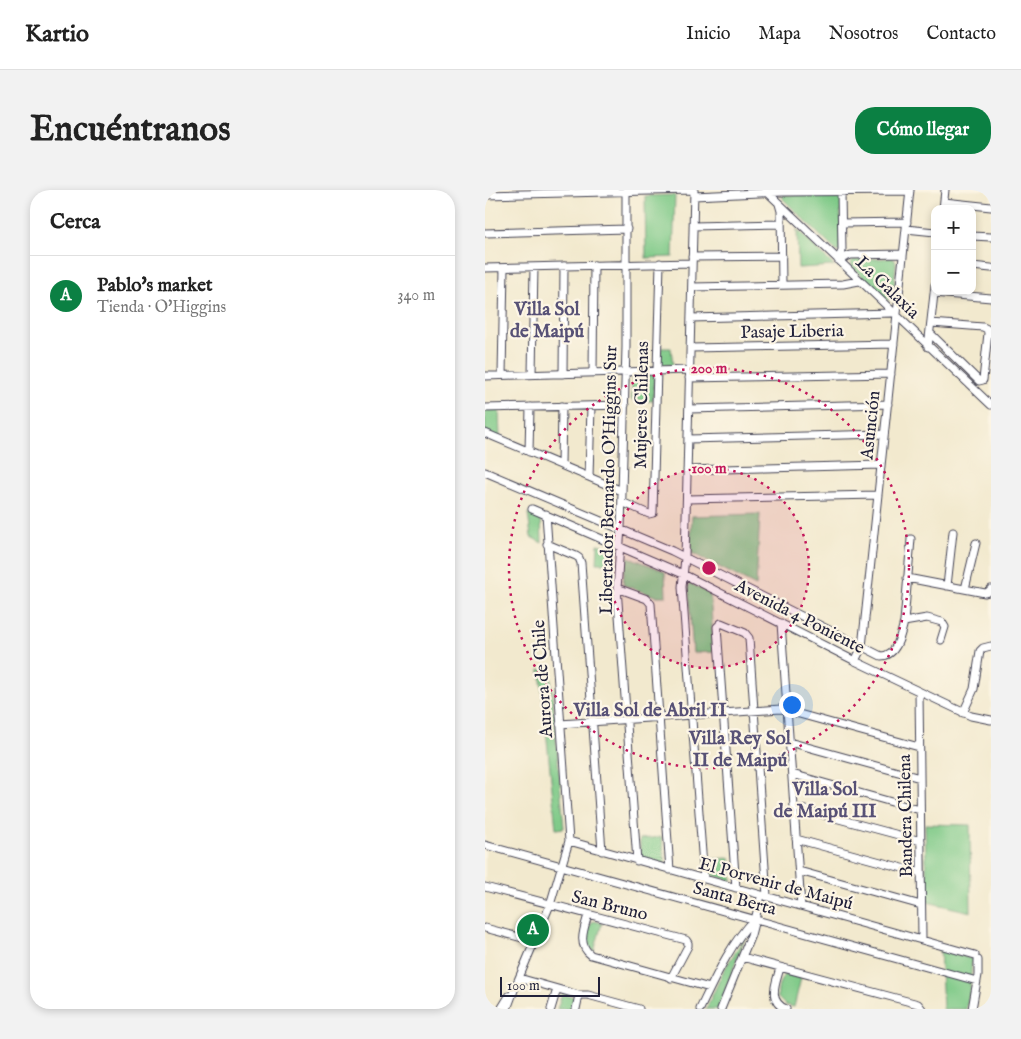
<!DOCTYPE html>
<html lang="es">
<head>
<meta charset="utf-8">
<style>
  body { margin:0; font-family:"IM FELL English",serif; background:#f2f2f2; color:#222 }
  .controls { position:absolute; right:15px; top:15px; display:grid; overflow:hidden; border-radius:10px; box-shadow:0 2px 8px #0003 }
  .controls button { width:45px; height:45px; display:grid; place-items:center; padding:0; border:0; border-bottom:1px solid #e0e0e0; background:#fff; color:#222; font:25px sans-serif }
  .scale { position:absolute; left:15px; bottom:12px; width:100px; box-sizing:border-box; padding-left:5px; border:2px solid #22223b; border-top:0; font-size:14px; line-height:18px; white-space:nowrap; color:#22223b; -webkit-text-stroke:4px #fcf5e5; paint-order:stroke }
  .you { position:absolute; left:306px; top:514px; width:18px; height:18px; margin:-12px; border:4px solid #fff; border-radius:50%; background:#1a73e8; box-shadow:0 0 0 8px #1a73e833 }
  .badge { display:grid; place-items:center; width:32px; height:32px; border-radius:50%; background:#0b8043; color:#fff; font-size:16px; font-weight:700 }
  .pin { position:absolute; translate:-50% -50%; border:2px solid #fff; box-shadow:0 1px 5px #0006 }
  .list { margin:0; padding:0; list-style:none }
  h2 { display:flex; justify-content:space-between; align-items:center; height:65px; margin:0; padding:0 20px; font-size:21px }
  h2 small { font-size:16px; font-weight:400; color:#767676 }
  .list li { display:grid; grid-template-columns:32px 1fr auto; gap:15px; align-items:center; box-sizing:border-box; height:80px; padding:0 20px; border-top:1px solid #e0e0e0 }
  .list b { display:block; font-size:19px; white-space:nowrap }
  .list p { margin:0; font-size:16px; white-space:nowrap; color:#767676 }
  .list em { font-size:16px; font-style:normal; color:#767676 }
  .map { position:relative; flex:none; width:506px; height:819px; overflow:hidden; border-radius:20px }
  header { display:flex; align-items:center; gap:30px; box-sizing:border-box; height:70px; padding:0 25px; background:#fff; border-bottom:1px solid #e0e0e0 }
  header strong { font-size:24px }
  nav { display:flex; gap:28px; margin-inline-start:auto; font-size:18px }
  .intro { display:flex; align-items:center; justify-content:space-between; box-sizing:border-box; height:120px; padding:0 30px }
  h1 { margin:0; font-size:35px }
  .button { padding:12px 22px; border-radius:20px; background:#0b8043; color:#fff; font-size:18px; font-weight:700 }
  main { display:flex; gap:30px; padding:0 30px }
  aside { flex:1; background:#fff; border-radius:20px; box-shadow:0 2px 8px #0003 }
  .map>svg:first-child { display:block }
  .green { fill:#7ec987; stroke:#507661 }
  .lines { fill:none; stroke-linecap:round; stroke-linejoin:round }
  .minor-casing { stroke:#414051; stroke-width:9 }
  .minor { stroke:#fff; stroke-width:7 }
  .ring { fill:none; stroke:#c2185b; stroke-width:2.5; stroke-dasharray:2.5 5 }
  .labels { text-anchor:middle; stroke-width:4.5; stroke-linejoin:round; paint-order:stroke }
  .street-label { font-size:18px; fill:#22223b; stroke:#fcf5e5 }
  .neighbourhood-label { font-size:19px; font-weight:bold; fill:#575176; stroke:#fcf5e5 }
  .centre { fill:#c2185b; stroke:#fcf5e5; stroke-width:2.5 }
  .ring-label { font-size:15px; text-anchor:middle; font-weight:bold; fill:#c2185b; stroke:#fcf5e5; stroke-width:4.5; stroke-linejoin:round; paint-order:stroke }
</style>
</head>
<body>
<header>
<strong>Kartio</strong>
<nav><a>Inicio</a><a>Mapa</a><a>Nosotros</a><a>Contacto</a></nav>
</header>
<div class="intro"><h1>Encuéntranos</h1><a class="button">Cómo llegar</a></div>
<main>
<aside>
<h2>Cerca<small></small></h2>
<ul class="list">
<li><span class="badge">A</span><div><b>Pablo's market</b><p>Tienda · O'Higgins</p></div><em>340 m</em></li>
</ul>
</aside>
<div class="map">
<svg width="506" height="819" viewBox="0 0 506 819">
  <rect width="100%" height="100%" fill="#fcf5e5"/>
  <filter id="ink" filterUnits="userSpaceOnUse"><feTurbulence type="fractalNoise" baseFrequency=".02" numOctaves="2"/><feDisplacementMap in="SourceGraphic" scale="10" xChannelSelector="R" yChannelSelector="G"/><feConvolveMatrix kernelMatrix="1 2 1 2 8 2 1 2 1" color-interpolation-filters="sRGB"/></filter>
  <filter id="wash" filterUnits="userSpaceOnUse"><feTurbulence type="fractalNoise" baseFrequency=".0096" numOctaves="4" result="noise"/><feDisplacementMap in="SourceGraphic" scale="20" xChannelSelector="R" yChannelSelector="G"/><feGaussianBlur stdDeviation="1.12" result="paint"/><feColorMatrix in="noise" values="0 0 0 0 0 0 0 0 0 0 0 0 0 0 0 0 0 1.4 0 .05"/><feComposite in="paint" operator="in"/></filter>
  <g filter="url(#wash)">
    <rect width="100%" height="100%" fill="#f2e9ce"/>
    <path class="green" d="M190,5L188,67L161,68L160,6Z
      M298,5H356L355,62L351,61L298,9Z
      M312,39L349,76L313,78Z
      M407,68L410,70L411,73L408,108L405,110L401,109L367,77L366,72L368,70Z
      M176,158H186L188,175H176Z
      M168,185L169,187L168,211L147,210V189L149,186Z
      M0,220H14L15,249L0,242Z
      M43,323L56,328L57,353L46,347Z
      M275,324L271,396L205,362L207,326Z
      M113,354L130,359V373H112Z
      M144,367L177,380L180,382L181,406H170L138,395L140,370Z
      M205,393L225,404L229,462L208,463L203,396Z
      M65,479L79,638L71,639L55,480Z
      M440,634L485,635L486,722L442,712Z
      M177,647L180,674L155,668V649Z
      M245,668L247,691L224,684L223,669Z
      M109,731L117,733L109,762C99,755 100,738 109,731Z
      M261,745L233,819H221L239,780Z
      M455,759L487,769L485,799L481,819H458Z
      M303,784L316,788L309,817L300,815L293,808C292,800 294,792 299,785Z
      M77,804L91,808L88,819H72Z"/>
  </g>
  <g filter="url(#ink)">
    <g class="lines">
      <defs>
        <path id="minor" d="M141,0V157L136,339C134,359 134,378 132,398L152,671
          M209,0L200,368L197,397L219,689
          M280,0L506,215
          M0,5L207,0
          M209,6L297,2L425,1
          M459,12L506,17
          M294,14L296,21L297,95
          M458,19L460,0
          M357,33L422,32
          M208,36L296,34
          M421,39L450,42
          M0,43L142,39
          M487,46L506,47
          M207,67L297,66
          M353,70L357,61L356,2
          M353,70L366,65L418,64
          M487,76L506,78
          M0,78L207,73
          M207,97L358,94L374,91
          M449,103L506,108
          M206,128L407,123
          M445,143L494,191L498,190L503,143L502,139L498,137L446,133
          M443,157L450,95
          M205,158L409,154
          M108,183L109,75
          M47,184L49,77
          M78,184L79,76
          M17,185L19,78
          M0,186L204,180
          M204,188L406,184
          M0,218L140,215
          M204,219L403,214
          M0,243L137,301
          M203,249L399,244
          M44,262L45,217
          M76,275L77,216
          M202,280L396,275
          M0,282L187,361L396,466C412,466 416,444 419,432L426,349
          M104,287L106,216
          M202,309L393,305
          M137,312L164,324L168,323L175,73
          M47,319L198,384L370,471L486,526L506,530
          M62,354L91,366L94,368L96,373L117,661
          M422,388L500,403L503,402L506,399
          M462,396L468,342
          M132,398L162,409L166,414L185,680
          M480,399L491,353
          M419,432L442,428L457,432L460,437L456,450
          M296,433L316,716
          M370,471L377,457L425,0
          M434,502L437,749
          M478,523L489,499L495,461L498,458L506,456
          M75,534L296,519L434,557
          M304,552L435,588
          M307,584L435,620
          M309,617L436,651
          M311,649L436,683
          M84,651L490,765
          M0,655L492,791
          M314,681L436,715
          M0,697L201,750L203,753V756L186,788
          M251,698L232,437L236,433L260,443L264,448L282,706
          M103,725C99,739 92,755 106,765L225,798
          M0,738L49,751
          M257,767L433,814L437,819
          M295,778C291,793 282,811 301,819
          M34,788L94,805H103L154,819
          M16,819L24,806
          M22,819L31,795L65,715L84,651L61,324
          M66,819L72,799
          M91,819L94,805
          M215,819C230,788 245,754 269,729
          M236,819L266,745L275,710
          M487,819L493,785V770"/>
      </defs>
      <use href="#minor" class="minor-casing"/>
      <use href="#minor" class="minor"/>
    </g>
  </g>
  <circle cx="224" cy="378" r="100" fill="#c2185b" fill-opacity=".12"/>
  <g class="ring">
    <circle cx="224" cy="378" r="100"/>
    <circle cx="224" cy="378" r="200"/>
  </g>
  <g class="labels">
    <g class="street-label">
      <text transform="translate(403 97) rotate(44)" y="6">La Galaxia</text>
      <text transform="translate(307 141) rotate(-1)" y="6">Pasaje Liberia</text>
      <text transform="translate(156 215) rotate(-89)" y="6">Mujeres Chilenas</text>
      <text transform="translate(385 235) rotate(-84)" y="6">Asunción</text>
      <text transform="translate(123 290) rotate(-89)" y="6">Libertador Bernardo O'Higgins Sur</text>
      <text transform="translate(315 426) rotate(27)" y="6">Avenida 4 Poniente</text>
      <text transform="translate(57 489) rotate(-94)" y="6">Aurora de Chile</text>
      <text transform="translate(420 626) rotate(-91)" y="6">Bandera Chilena</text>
      <text transform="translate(291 693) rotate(15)" y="6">El Porvenir de Maipú</text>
      <text transform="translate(250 708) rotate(15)" y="6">Santa Berta</text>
      <text transform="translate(125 715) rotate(14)" y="6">San Bruno</text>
    </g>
    <g class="neighbourhood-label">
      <text x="62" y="125">Villa Sol<tspan x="62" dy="22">de Maipú</tspan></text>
      <text x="165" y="526">Villa Sol de Abril II</text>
      <text x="255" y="554">Villa Rey Sol<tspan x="255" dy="22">II de Maipú</tspan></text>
      <text x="340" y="605">Villa Sol<tspan x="340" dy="22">de Maipú III</tspan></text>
    </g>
  </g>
  <circle cx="224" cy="378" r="8" class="centre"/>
  <g class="ring-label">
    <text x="224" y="183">200 m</text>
    <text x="224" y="283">100 m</text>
  </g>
</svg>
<div class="controls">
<button>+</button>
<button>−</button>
</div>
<div class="scale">100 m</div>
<div class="you"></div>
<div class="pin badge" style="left:48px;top:740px">A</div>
</div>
</main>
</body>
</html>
